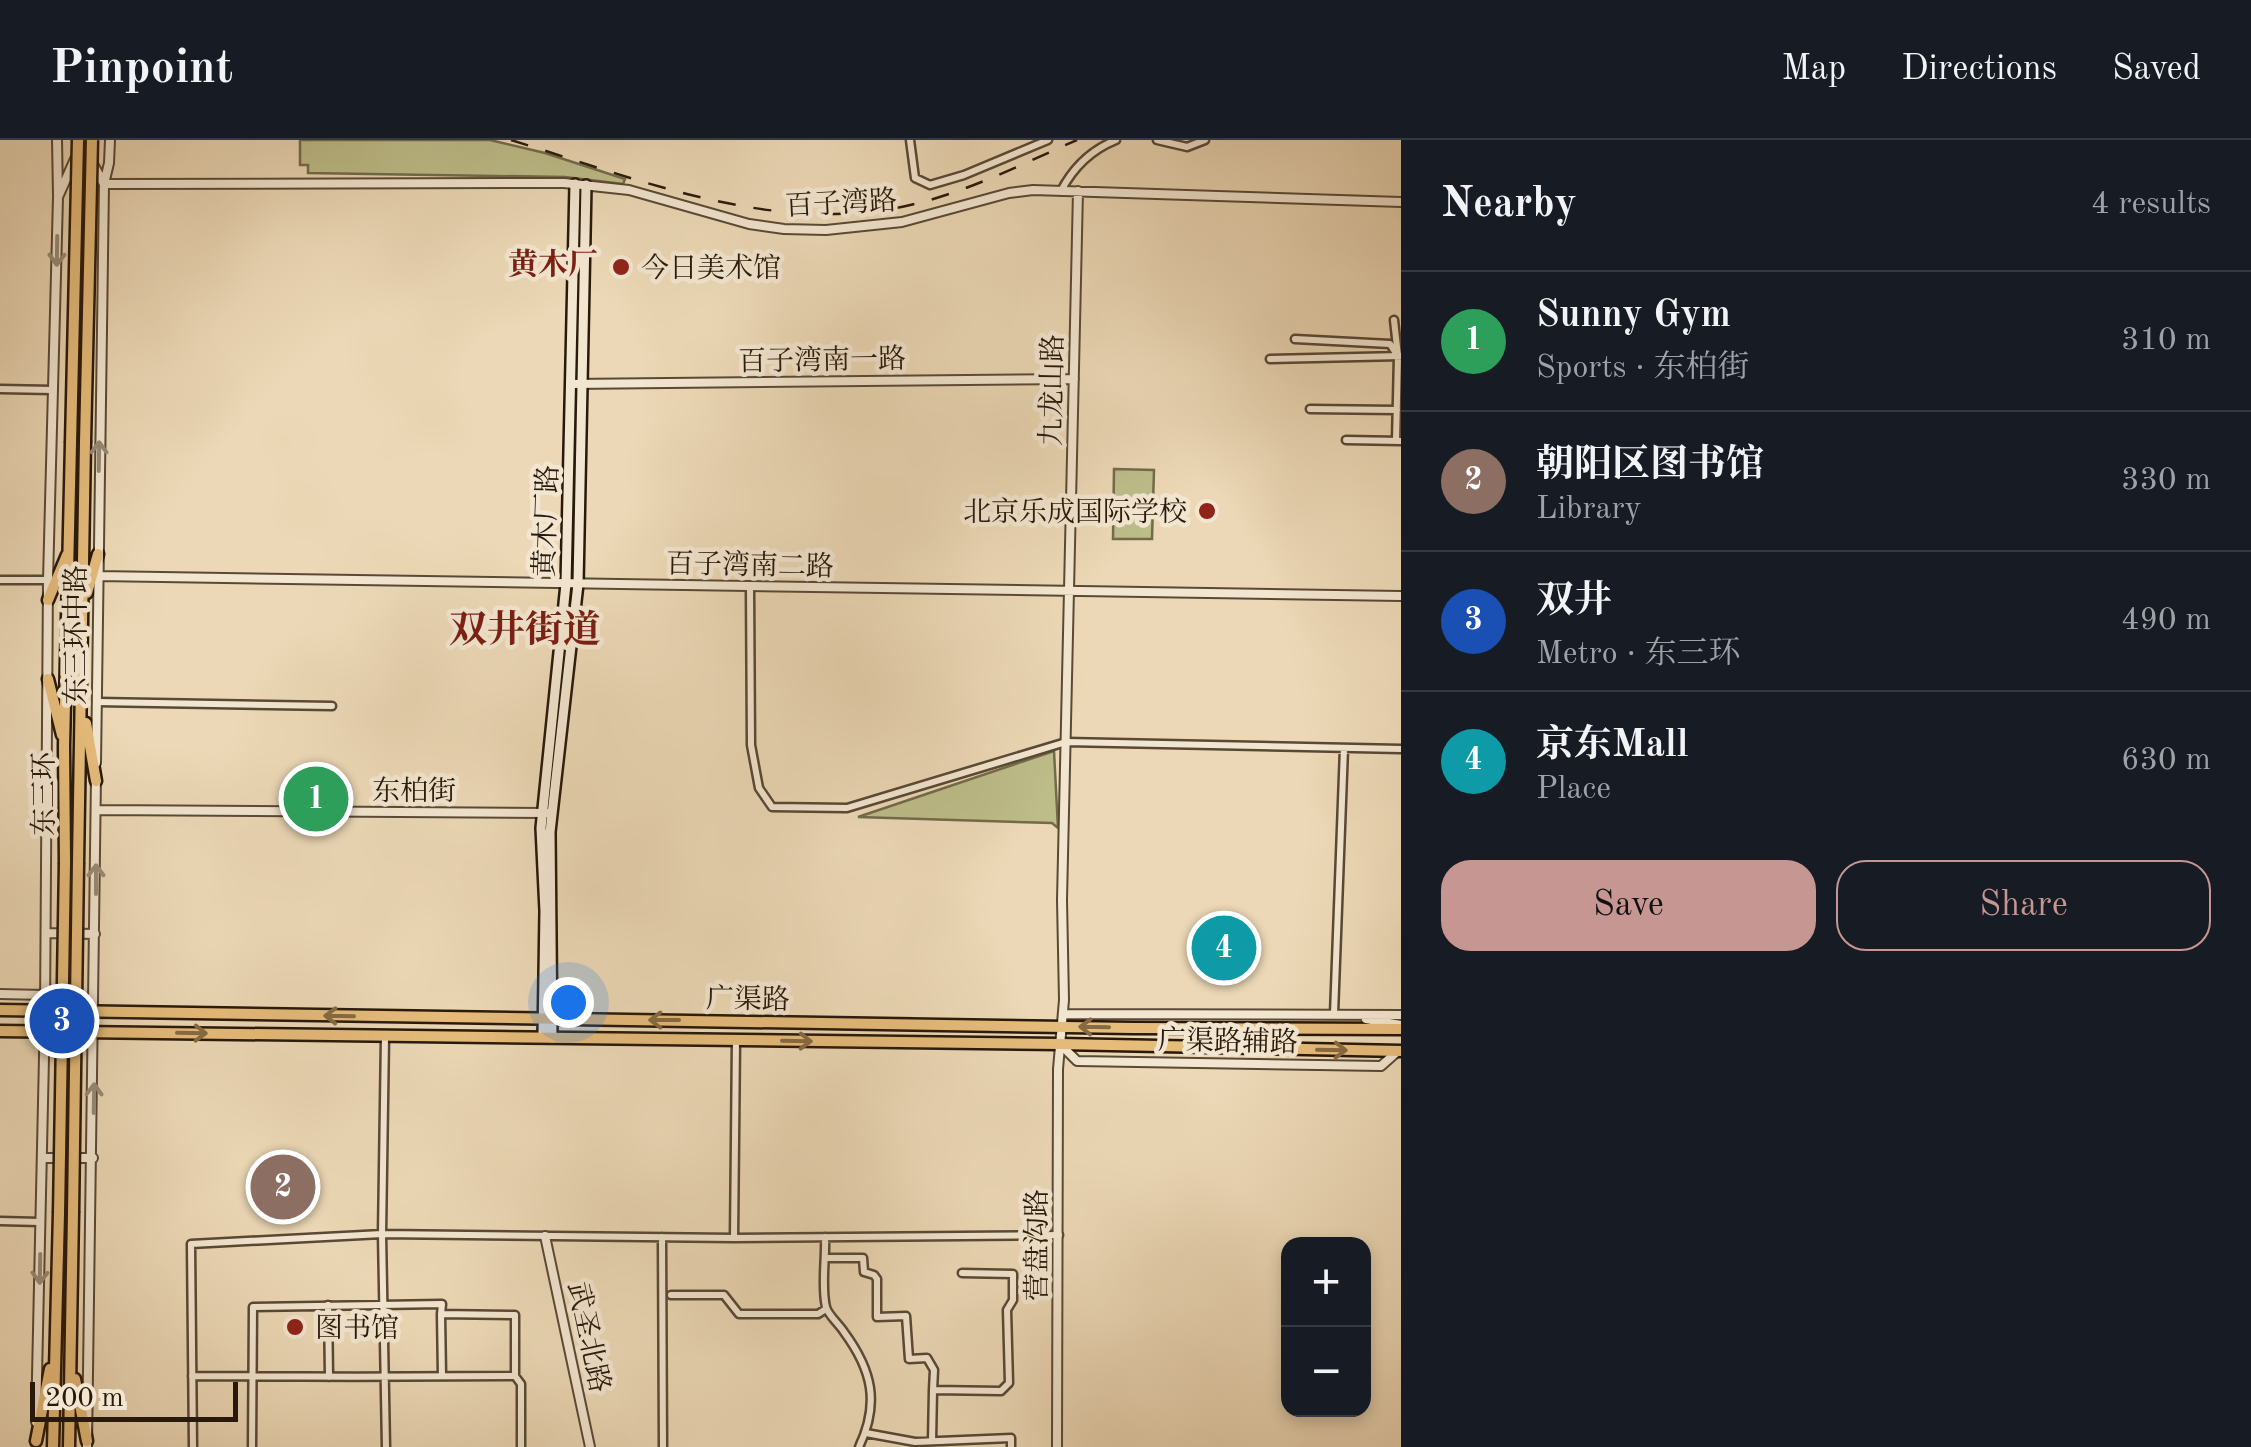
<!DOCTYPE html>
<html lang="en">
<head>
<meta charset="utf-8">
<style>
  body { margin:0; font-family:"Old Standard TT","Noto Serif SC",serif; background:#20242c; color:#f1f3f6 }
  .controls { position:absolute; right:30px; bottom:30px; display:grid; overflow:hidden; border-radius:20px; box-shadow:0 5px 15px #0003 }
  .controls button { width:90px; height:90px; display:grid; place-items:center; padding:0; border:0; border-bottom:2px solid #363941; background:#171b24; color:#f1f3f6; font:50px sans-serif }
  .scale { position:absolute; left:30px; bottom:25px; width:208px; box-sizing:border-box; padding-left:10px; border:5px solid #28190a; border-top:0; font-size:28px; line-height:35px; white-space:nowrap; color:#28190a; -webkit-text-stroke:8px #f3e6d0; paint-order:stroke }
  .you { position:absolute; left:568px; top:862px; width:35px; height:35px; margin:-25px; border:8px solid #fff; border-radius:50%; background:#1a73e8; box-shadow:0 0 0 15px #1a73e833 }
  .badge { display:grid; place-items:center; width:65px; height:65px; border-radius:50%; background:#c59692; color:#fff; font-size:32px; font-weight:700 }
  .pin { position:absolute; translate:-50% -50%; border:5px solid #fff; box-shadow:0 2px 10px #0006 }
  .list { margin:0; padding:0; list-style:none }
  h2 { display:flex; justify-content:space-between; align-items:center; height:130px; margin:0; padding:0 40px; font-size:42px }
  h2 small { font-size:32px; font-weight:400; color:#9ea1a6 }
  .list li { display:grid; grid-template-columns:65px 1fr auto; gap:30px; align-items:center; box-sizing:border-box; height:140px; padding:0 40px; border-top:2px solid #363941 }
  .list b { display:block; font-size:38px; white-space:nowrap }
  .list p { margin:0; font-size:32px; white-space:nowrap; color:#9ea1a6 }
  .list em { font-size:32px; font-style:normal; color:#9ea1a6 }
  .actions { display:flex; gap:20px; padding:30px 40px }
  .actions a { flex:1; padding:22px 0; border:2px solid #c59692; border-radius:30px; text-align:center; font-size:35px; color:#c59692 }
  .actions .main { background:#c59692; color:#111 }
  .map { position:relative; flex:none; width:1401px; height:1307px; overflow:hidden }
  header { display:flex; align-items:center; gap:60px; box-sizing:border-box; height:140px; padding:0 50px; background:#171b24; border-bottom:2px solid #363941 }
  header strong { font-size:48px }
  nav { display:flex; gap:55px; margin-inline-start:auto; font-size:35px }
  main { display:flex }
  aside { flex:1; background:#171b24 }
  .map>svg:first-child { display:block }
  .green { fill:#bdbd8a; stroke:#726b4a; stroke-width:2.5 }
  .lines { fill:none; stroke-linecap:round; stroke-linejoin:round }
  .minor-casing { stroke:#594935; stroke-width:11 }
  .tertiary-casing { stroke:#594935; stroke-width:12 }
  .secondary-casing { stroke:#28190a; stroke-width:14 }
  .primary-casing { stroke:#28190a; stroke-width:15 }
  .trunk-casing { stroke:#28190a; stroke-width:15 }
  .minor { stroke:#f3e6d0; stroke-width:6 }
  .tertiary { stroke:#f3e6d0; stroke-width:8 }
  .secondary { stroke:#f3e6d0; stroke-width:9 }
  .primary { stroke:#e6bc7b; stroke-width:10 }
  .trunk { stroke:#e6bc7b; stroke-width:10 }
  .rail { stroke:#28190a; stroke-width:2.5; stroke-dasharray:18 18; stroke-linecap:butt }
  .trunk-bridge-casing { stroke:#28190a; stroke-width:15; stroke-linecap:butt }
  .trunk-bridge { stroke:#e6bc7b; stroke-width:10 }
  .oneway { stroke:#988a77 }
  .oneway2 { stroke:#876a42 }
  .poi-dot { fill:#8f2418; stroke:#f3e6d0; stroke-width:4 }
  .labels { text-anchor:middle; stroke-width:9; stroke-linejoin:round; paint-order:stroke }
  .street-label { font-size:28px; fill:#28190a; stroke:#f3e6d0 }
  .poi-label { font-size:28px; fill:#28190a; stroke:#f3e6d0; text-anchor:start }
  .neighbourhood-label { font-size:30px; font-weight:bold; fill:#7a1f14; stroke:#f3e6d0 }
  .district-label { font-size:38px; font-weight:bold; fill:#7a1f14; stroke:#f3e6d0 }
</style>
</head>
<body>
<header>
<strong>Pinpoint</strong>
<nav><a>Map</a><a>Directions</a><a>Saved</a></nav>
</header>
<main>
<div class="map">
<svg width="1401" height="1307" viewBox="0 0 1401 1307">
  <rect width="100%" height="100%" fill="#ecd8b6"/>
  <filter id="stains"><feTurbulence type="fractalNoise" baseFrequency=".002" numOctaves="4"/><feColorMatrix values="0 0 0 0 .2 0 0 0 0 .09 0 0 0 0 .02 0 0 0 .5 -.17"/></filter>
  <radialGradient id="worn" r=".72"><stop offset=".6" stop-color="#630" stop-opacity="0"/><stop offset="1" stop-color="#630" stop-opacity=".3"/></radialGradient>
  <path class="green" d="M300,0H490L545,13L625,39L623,44L565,37L308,33V25H300Z
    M1114,329L1154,330L1152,399H1113Z
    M1054,611L1058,688L1052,683L858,677Z"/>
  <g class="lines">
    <defs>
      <path id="minor" d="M910,0L915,38L930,45L964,35L1048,0
        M1157,0L1187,7L1205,0
        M1061,51C1074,26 1091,10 1116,0
        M1394,180L1398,216L1396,301
        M1295,199L1390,204L1397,215
        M1270,219L1401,216
        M0,249L53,250
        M1310,269L1397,270
        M1346,300L1401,301
        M0,440H48
        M750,447L751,605L759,648L772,667L847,668L1066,602L1401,609
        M97,562L332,566
        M1334,874L1344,608
        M385,897L382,1094L386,1307
        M0,1081L40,1082
        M662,1097L663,1307
        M825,1097C826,1118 821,1147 826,1167C828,1175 839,1184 844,1192C872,1230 880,1263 859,1307
        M734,1098L736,900
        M826,1118H863L864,1132L874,1135L877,1139V1177L906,1176L909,1219L927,1218L934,1230L933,1250
        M671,1155H724L739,1174H818L826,1169
        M328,1165L329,1237
        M192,1236C300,1237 407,1237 515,1236V1175L441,1174L442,1236
        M515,1236L521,1244V1307
        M866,1293L915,1302L1011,1298V1307
        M932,1301L933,1250L1001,1251L1009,1243L1007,1170L1013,1160V1134L962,1133
        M193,1307L191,1104L382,1094L734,1098L1059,1095
        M252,1307L253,1167L442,1164L441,1174"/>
      <path id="tertiary" d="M57,0L58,55
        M110,0L109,23L104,44L564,43L629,50L749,84L784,89L826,90L902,82L1009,53L1033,50L1401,62
        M93,24L104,44L96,623
        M571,244L1074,239
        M98,436L1401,456
        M96,670L547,673
        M46,793L95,794
        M0,854L45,855L67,862
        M1063,874L1401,875
        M1366,879L1401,885
        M1060,904L1077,921L1381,926L1398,911
        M42,1018H93
        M545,1096L590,1307
        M36,1282L45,871L48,440L58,57L75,19
        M87,1307L96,637
        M1057,1307L1058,929L1064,860L1062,760L1078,51"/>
      <path id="secondary" d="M543,897L545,771L541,688L566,444L575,44
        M552,898L550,692L578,444L586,45"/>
      <path id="primary" d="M0,870L1133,888L1401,889
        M0,891L1060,904L1401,911"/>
      <path id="trunk" d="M87,453L98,414
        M48,460L67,415
        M48,539L62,595
        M86,583L96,641
        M65,723L64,606L71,303
        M78,723L85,302
        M75,1239L87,1301
        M36,1301L50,1229
        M53,1307L59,1073
        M69,1307L73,1073"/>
    </defs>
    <use href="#minor" class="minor-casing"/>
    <use href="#tertiary" class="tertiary-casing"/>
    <use href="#secondary" class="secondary-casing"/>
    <use href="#primary" class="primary-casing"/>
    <use href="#trunk" class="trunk-casing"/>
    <use href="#minor" class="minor"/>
    <use href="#tertiary" class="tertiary"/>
    <use href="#secondary" class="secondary"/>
    <use href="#primary" class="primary"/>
    <use href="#trunk" class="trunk"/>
    <path class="rail" d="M511,0C638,39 771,95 906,66C966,53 1022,24 1077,0"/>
    <defs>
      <path id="trunk-bridge" d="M85,302L92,0
        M71,303L78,0
        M59,1073L65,723
        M73,1073L78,723"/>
    </defs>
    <use href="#trunk-bridge" class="trunk-bridge-casing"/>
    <use href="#trunk-bridge" class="trunk-bridge"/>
  </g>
  <defs><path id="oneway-shaft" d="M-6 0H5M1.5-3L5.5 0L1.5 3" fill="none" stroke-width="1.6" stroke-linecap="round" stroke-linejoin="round" transform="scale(2.5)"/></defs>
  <g class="oneway">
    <use href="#oneway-shaft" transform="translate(57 111) rotate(91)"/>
    <use href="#oneway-shaft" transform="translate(99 316) rotate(-89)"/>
    <use href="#oneway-shaft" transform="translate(96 739) rotate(-90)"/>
    <use href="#oneway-shaft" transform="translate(94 958) rotate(-89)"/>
    <use href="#oneway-shaft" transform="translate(40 1129) rotate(91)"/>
  </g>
  <g class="oneway2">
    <use href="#oneway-shaft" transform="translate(339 876) rotate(-179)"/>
    <use href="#oneway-shaft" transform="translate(664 880) rotate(-180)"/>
    <use href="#oneway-shaft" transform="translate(1094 887) rotate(-179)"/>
    <use href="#oneway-shaft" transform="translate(192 893) rotate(1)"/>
    <use href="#oneway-shaft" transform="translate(797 901) rotate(1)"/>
    <use href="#oneway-shaft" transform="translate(1332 910) rotate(1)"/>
  </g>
  <g class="poi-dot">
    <circle cx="621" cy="127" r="10"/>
    <circle cx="1207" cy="371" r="10"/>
    <circle cx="295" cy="1187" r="10"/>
  </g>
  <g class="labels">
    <g class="street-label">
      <text transform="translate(841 62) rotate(-3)" y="10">百子湾路</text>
      <text transform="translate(822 219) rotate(-1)" y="10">百子湾南一路</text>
      <text transform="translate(1051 250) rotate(-89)" y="10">九龙山路</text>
      <text transform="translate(545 381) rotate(-88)" y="10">黄木厂路</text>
      <text transform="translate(750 424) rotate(1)" y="10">百子湾南二路</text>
      <text transform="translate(75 495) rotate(-90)" y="10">东三环中路</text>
      <text x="414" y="660">东柏街</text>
      <text transform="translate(43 654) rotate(-90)" y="10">东三环</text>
      <text transform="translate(748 858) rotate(1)" y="10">广渠路</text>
      <text transform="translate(1228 900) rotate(1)" y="10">广渠路辅路</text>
      <text transform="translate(1036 1105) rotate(-90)" y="10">营盘沟路</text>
      <text transform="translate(590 1197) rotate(78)" y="10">武圣北路</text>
    </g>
    <g class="poi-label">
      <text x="641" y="137">今日美术馆</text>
      <text x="1187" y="381" text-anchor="end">北京乐成国际学校</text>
      <text x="315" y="1197">图书馆</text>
    </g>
    <g class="neighbourhood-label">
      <text x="553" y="134">黄木厂</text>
    </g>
    <g class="district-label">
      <text x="525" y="502">双井街道</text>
    </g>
  </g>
  <rect width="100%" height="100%" filter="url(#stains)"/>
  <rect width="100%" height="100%" fill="url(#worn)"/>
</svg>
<div class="controls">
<button>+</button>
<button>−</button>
</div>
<div class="scale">200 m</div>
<div class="you"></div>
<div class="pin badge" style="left:316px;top:659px;background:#2e9e5b">1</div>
<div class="pin badge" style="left:283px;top:1047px;background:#8d6e63">2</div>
<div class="pin badge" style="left:62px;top:881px;background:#1a4fb4">3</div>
<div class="pin badge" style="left:1224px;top:808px;background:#0f9aa8">4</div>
</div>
<aside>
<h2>Nearby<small>4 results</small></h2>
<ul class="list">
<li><span class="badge" style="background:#2e9e5b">1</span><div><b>Sunny Gym</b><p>Sports · 东柏街</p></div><em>310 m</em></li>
<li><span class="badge" style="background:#8d6e63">2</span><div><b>朝阳区图书馆</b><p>Library</p></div><em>330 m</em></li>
<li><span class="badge" style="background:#1a4fb4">3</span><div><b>双井</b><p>Metro · 东三环</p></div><em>490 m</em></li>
<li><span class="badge" style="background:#0f9aa8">4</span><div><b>京东Mall</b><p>Place</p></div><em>630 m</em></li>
</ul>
<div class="actions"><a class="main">Save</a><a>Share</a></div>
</aside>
</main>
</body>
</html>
